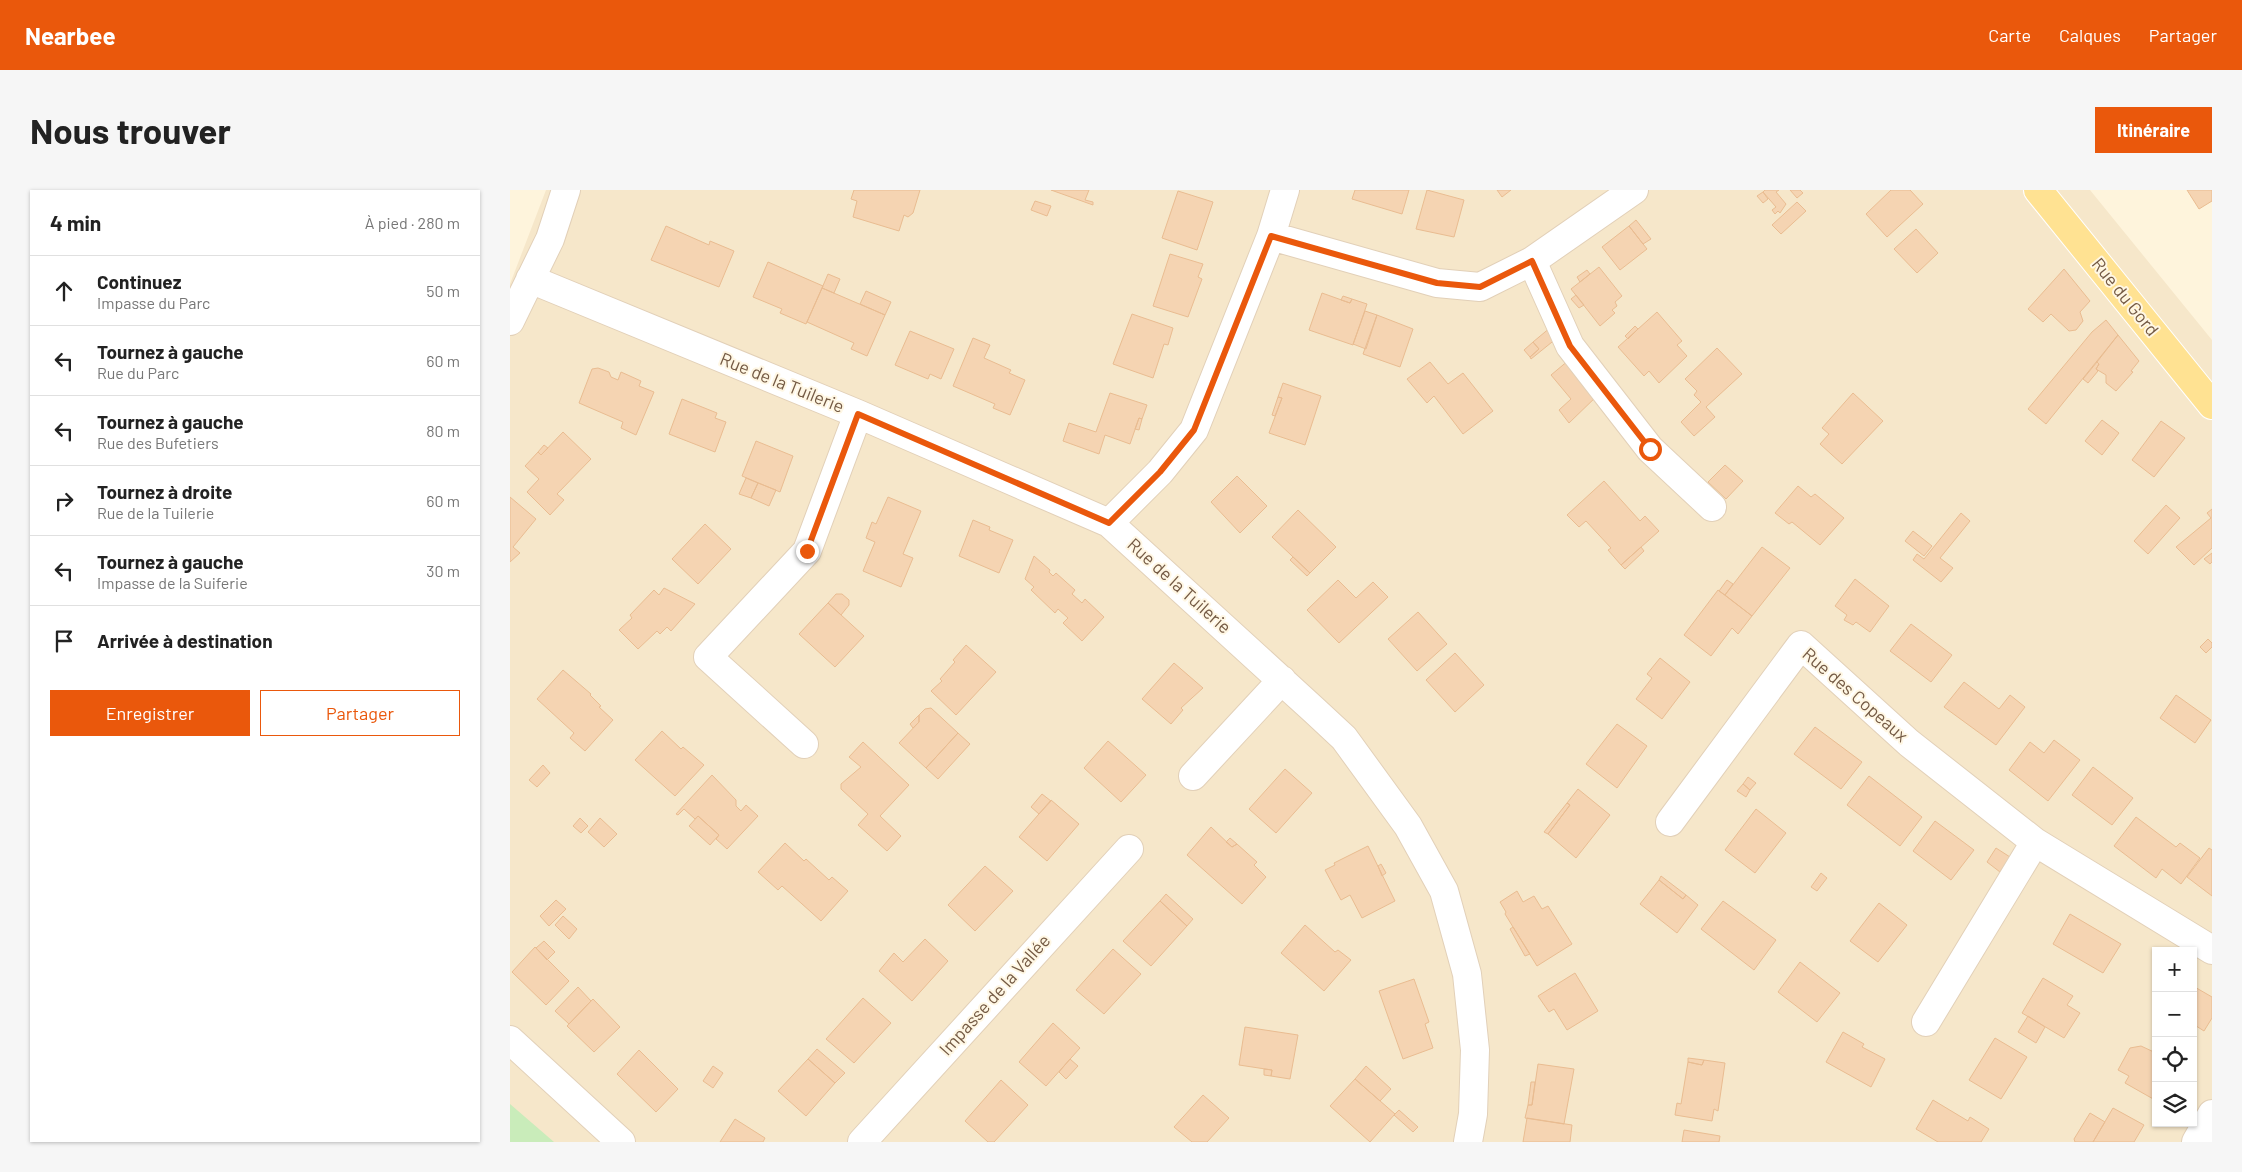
<!DOCTYPE html>
<html lang="fr">
<head>
<meta charset="utf-8">
<style>
  body { margin:0; font-family:Barlow,sans-serif; background:#f6f6f6; color:#222 }
  .controls { position:absolute; right:15px; bottom:15px; display:grid; overflow:hidden; border-radius:0px; box-shadow:0 1px 4px #0004 }
  .controls button { width:45px; height:45px; display:grid; place-items:center; padding:0; border:0; border-bottom:1px solid #e0e0e0; background:#fff; color:#222; font:25px sans-serif }
  .stop { position:absolute; width:15px; height:15px; margin:-11px; border:4px solid #ea580c; border-radius:50%; background:#fff }
  .stop.end { background:#ea580c; border-color:#fff; box-shadow:0 1px 5px #0008 }
  .list { margin:0; padding:0; list-style:none }
  h2 { display:flex; justify-content:space-between; align-items:center; height:65px; margin:0; padding:0 20px; font-size:21px }
  h2 small { font-size:16px; font-weight:400; color:#767676 }
  .list li { display:grid; grid-template-columns:32px 1fr auto; gap:15px; align-items:center; box-sizing:border-box; height:70px; padding:0 20px; border-top:1px solid #e0e0e0 }
  .list b { display:block; font-size:19px; white-space:nowrap }
  .list p { margin:0; font-size:16px; white-space:nowrap; color:#767676 }
  .list em { font-size:16px; font-style:normal; color:#767676 }
  .actions { display:flex; gap:10px; padding:15px 20px }
  .actions a { flex:1; padding:11px 0; border:1px solid #ea580c; border-radius:0px; text-align:center; font-size:18px; color:#ea580c }
  .actions .main { background:#ea580c; color:#fff }
  .icon { flex:none; width:28px; height:28px; fill:none; stroke:currentColor; stroke-width:2; stroke-linecap:round; stroke-linejoin:round }
  .map { position:relative; flex:none; width:1702px; height:952px; overflow:hidden; border-radius:0px }
  header { display:flex; align-items:center; gap:30px; box-sizing:border-box; height:70px; padding:0 25px; background:#ea580c; color:#fff }
  header strong { font-size:24px }
  nav { display:flex; gap:28px; margin-inline-start:auto; font-size:18px }
  .intro { display:flex; align-items:center; justify-content:space-between; box-sizing:border-box; height:120px; padding:0 30px }
  h1 { margin:0; font-size:35px }
  .button { padding:12px 22px; border-radius:0px; background:#ea580c; color:#fff; font-size:18px; font-weight:700 }
  main { display:flex; gap:30px; padding:0 30px }
  aside { flex:1; background:#fff; border-radius:0px; box-shadow:0 1px 4px #0004 }
  .map>svg:first-child { display:block }
  .residential { fill:#f6e7ca; fill-rule:evenodd }
  .green { fill:#c9ecba }
  .building { fill:#f5d4b2; stroke:#e9bc91 }
  .lines { fill:none; stroke-linecap:round; stroke-linejoin:round }
  .minor-casing { stroke:#e2d0b8; stroke-width:30 }
  .major-casing { stroke:#fff; stroke-width:30 }
  .minor { stroke:#fff; stroke-width:28 }
  .major { stroke:#ffe292; stroke-width:28 }
  .route { stroke:#ea580c; stroke-width:6 }
  .labels { text-anchor:middle; stroke-width:4; stroke-linejoin:round; paint-order:stroke }
  .street-label { font-size:18px; fill:#745a44; stroke:#fff7e4 }
</style>
</head>
<body>
<header>
<strong>Nearbee</strong>
<nav><a>Carte</a><a>Calques</a><a>Partager</a></nav>
</header>
<div class="intro"><h1>Nous trouver</h1><a class="button">Itinéraire</a></div>
<main>
<aside>
<h2>4 min<small>À pied · 280 m</small></h2>
<ul class="list">
<li><svg class="icon" aria-label="ahead" viewBox="0 0 24 24"><path d="M12 20V5M6 11l6-6 6 6"/></svg><div><b>Continuez</b><p>Impasse du Parc</p></div><em>50 m</em></li>
<li><svg class="icon" aria-label="left" viewBox="0 0 24 24"><path d="M17 20v-9H6M10 6l-5 5 5 5"/></svg><div><b>Tournez à gauche</b><p>Rue du Parc</p></div><em>60 m</em></li>
<li><svg class="icon" aria-label="left" viewBox="0 0 24 24"><path d="M17 20v-9H6M10 6l-5 5 5 5"/></svg><div><b>Tournez à gauche</b><p>Rue des Bufetiers</p></div><em>80 m</em></li>
<li><svg class="icon" aria-label="right" viewBox="0 0 24 24"><path d="M7 20v-9h11M14 6l5 5-5 5"/></svg><div><b>Tournez à droite</b><p>Rue de la Tuilerie</p></div><em>60 m</em></li>
<li><svg class="icon" aria-label="left" viewBox="0 0 24 24"><path d="M17 20v-9H6M10 6l-5 5 5 5"/></svg><div><b>Tournez à gauche</b><p>Impasse de la Suiferie</p></div><em>30 m</em></li>
<li><svg class="icon" aria-label="arrive" viewBox="0 0 24 24"><path d="M6 21V4h12l-3 4 3 4H6"/></svg><div><b>Arrivée à destination</b></div></li>
</ul>
<div class="actions"><a class="main">Enregistrer</a><a>Partager</a></div>
</aside>
<div class="map">
<svg width="1702" height="952" viewBox="0 0 1702 952">
  <rect width="100%" height="100%" fill="#fef4dc"/>
  <path class="residential" d="M36,0H1580L1702,150V952H0V94ZM1646,761H1683V933H1646Z"/>
  <path class="green" d="M0,914L44,952H0Z"/>
  <path class="building" d="M344,0H410L403,23L398,27L394,25L389,41L343,27L347,11L341,9Z
    M541,0H579L575,10L583,12V15Z
    M845,0H899L892,24L842,9Z
    M917,0L954,10L944,47L906,39Z
    M987,0H1001L992,7Z
    M1255,0H1269L1266,2L1276,14L1270,23L1268,21L1265,24L1262,20L1266,17L1253,2Z
    M1280,0H1290L1293,3L1287,8Z
    M1381,0H1400L1413,14L1377,47L1356,24Z
    M1677,0H1702V11L1689,19Z
    M668,1L703,12L687,60L652,48Z
    M1253,2L1258,9L1253,13L1247,6Z
    M525,11L541,16L537,26L521,20Z
    M1287,12L1296,21L1271,44L1262,35Z
    M1126,30L1141,49L1133,54L1119,36Z
    M156,36L199,55L200,51L224,61L209,97L141,70Z
    M1119,36L1137,59L1110,80L1092,57Z
    M1406,39L1428,63L1407,83L1384,59Z
    M660,64L693,74L688,87L692,89L678,127L643,116Z
    M258,72L313,96L296,134L270,123L272,119L243,107Z
    M1089,77L1112,106L1105,112L1107,116L1102,120L1105,123L1090,136L1061,99Z
    M1554,79L1580,111L1570,122L1573,131L1566,140L1559,141L1541,124L1533,132L1518,119Z
    M1077,80L1080,84L1070,92L1067,87Z
    M318,84L330,89L324,103L312,98Z
    M312,98L375,125L357,166L341,159L344,153L297,132Z
    M356,101L381,112L375,125L350,114Z
    M812,103L840,113L842,109L857,114L843,155L799,140Z
    M1066,105L1074,115L1069,118L1061,109Z
    M833,106L842,109L840,113L831,110Z
    M855,121L867,125L856,159L843,154Z
    M1147,122L1172,151L1167,155L1177,166L1149,193L1139,181L1134,186L1108,157Z
    M622,124L663,138L658,155L654,154L643,188L603,174Z
    M867,125L903,139L890,177L853,164Z
    M1596,130L1608,145L1536,234L1518,219L1582,142Z
    M1125,136L1128,139L1118,149L1115,146Z
    M1041,137L1047,148L1021,169L1020,167L1029,159L1023,152Z
    M400,141L444,159L431,189L420,184L418,189L385,175Z
    M1608,145L1629,171L1621,181L1623,182L1606,201L1596,193V185L1586,179L1589,174L1587,172Z
    M463,148L480,155L474,168L501,180L499,183L515,190L500,225L483,218L485,214L443,196Z
    M1023,152L1029,159L1020,167L1014,160Z
    M1207,158L1232,184L1196,217L1205,227L1184,246L1171,232L1191,212L1184,205L1187,201L1175,189Z
    M1059,170L1089,204L1059,233L1049,220L1061,209L1041,185Z
    M920,172L938,194L953,183L983,221L953,244L924,206L917,213L897,189Z
    M1587,172L1589,174L1586,179L1588,181L1578,193L1573,189Z
    M88,178L99,182L101,187L108,190L111,182L131,191L129,196L144,202L126,245L111,238L113,232L69,213L82,179Z
    M773,193L811,206L795,255L759,243L772,208L768,207Z
    M600,203L637,215L632,229L629,228L620,254L595,245L589,264L553,251L559,233L586,242Z
    M1343,203L1373,231L1332,274L1310,254L1319,244L1312,238Z
    M768,207L772,208L765,226L762,225Z
    M172,209L207,223L205,228L216,232L205,262L159,244Z
    M629,228L632,229L629,240L625,239Z
    M1592,230L1609,243L1592,265L1575,251Z
    M1651,231L1675,248L1644,287L1622,270Z
    M53,242L81,269L47,304L54,310L40,325L17,302L29,289L15,276L28,262L31,265Z
    M246,251L283,266L270,302L232,286Z
    M34,255L38,258L31,265L28,262Z
    M1215,275L1233,291L1216,309L1198,292Z
    M727,286L757,316L730,343L701,312Z
    M236,288L248,293L241,308L229,304Z
    M1094,291L1130,331L1135,326L1149,341L1111,375L1098,360L1101,358L1076,331L1069,337L1057,325Z
    M248,293L266,300L259,316L241,308Z
    M1288,296L1301,307L1305,304L1334,328L1310,355L1282,332L1279,334L1265,323Z
    M0,307L26,329L3,357L10,363L0,372Z
    M378,307L411,321L393,364L403,368L391,397L353,381L365,352L356,348L362,332L366,334Z
    M1656,315L1670,328L1638,364L1624,351Z
    M1702,319V358L1684,375L1666,357L1701,328L1697,323Z
    M788,320L826,357L800,383L762,347Z
    M1451,323L1460,331L1430,368L1443,378L1431,392L1403,370L1407,364L1414,369Z
    M463,330L480,337L479,340L503,350L489,383L449,366Z
    M195,334L221,359L188,394L162,369Z
    M1403,341L1422,356L1414,366L1395,351Z
    M1131,357L1134,361L1115,379L1111,375Z
    M1252,357L1280,378L1242,426L1215,405Z
    M1702,363V372L1700,374L1694,369Z
    M524,366L540,380L539,382L543,386L546,383L565,400L562,404L572,413L575,409L594,427L572,451L553,433L558,428L548,419L545,423L521,400L524,397L515,389Z
    M783,367L800,383L797,386L780,370Z
    M1345,389L1379,416L1360,442L1346,432L1343,435L1334,430L1337,425L1325,416Z
    M828,390L846,408L863,392L878,407L829,453L797,420Z
    M1217,390L1223,394L1215,405L1209,401Z
    M154,398L185,414L161,441L157,437L150,444L147,441L128,459L109,440L122,428L120,425L144,400L149,405Z
    M1208,400L1242,426L1228,444L1222,438L1201,466L1174,445Z
    M326,404H332L339,410V415L331,425L318,413Z
    M318,413L354,446L325,477L289,444Z
    M908,422L937,454L907,481L878,449Z
    M1401,434L1442,465L1421,492L1380,461Z
    M1698,449L1702,453V457L1696,463L1690,457Z
    M456,455L486,482L446,525L421,501L432,491L430,489L445,472L443,470Z
    M945,463L974,495L945,522L916,490Z
    M1150,468L1180,492L1152,529L1126,509L1142,488L1137,484Z
    M664,473L693,498L671,518L673,520L661,534L632,509Z
    M53,480L81,504L80,505L91,516L89,517L103,530L75,561L60,548L64,543L27,509Z
    M1454,492L1489,519L1500,505L1515,517L1486,555L1434,517Z
    M1666,505L1701,530L1685,553L1650,528Z
    M421,518L448,543L416,578L389,553L409,532V525L415,519Z
    M409,525V532L403,538L400,534Z
    M1107,534L1137,556L1107,598L1076,574Z
    M1305,537L1352,572L1331,599L1284,564Z
    M152,541L171,559L173,557L194,575L165,606L125,570Z
    M448,543L460,554L428,589L416,578Z
    M1544,550L1570,570L1538,611L1499,580L1520,552L1534,563Z
    M598,551L636,585L611,612L574,578Z
    M353,552L399,595L370,626L391,646L377,661L348,635L358,624L331,599V594L351,577L339,567Z
    M33,575L40,583L27,597L19,590Z
    M1583,577L1623,608L1602,635L1562,605Z
    M775,579L802,603L766,643L739,619Z
    M202,585L226,610V616L231,621L236,615L248,626L217,659L206,649L209,645L188,626L185,629L174,619L168,625L166,624Z
    M1359,586L1412,627L1390,656L1337,615Z
    M1238,587L1246,593L1240,600L1233,594Z
    M1233,594L1240,600L1236,607L1227,601Z
    M1068,599L1100,625L1066,668L1038,644L1060,615L1057,613Z
    M532,604L541,611L529,624L521,617Z
    M541,610L569,634L537,671L509,647Z
    M1057,613L1060,615L1038,644L1034,642Z
    M1246,619L1276,643L1245,683L1215,660Z
    M188,626L209,645L200,655L179,636Z
    M1626,627L1666,657L1670,653L1690,668L1671,694L1652,679L1646,688L1604,656Z
    M70,628L78,636L71,643L63,636Z
    M90,628L107,644L94,657L78,642Z
    M1425,631L1464,660L1441,690L1403,661Z
    M701,637L722,657L727,654L747,672L744,675L756,687L732,714L677,665Z
    M720,648L727,654L722,657L716,652Z
    M275,653L294,671L296,669L319,690L322,687L338,701L311,731L272,696L268,700L248,682Z
    M858,656L885,711L852,728L840,705L831,710L815,680L825,675L824,673Z
    M1486,658L1500,667L1490,682L1477,672Z
    M1699,658L1702,660V706L1677,687Z
    M871,674L876,683L872,686L868,676Z
    M475,676L503,701L465,741L438,715Z
    M1311,683L1317,688L1307,701L1301,697Z
    M1151,686L1176,705L1173,709L1149,690Z
    M1149,690L1173,709L1176,705L1188,715L1167,743L1130,714Z
    M1007,701L1013,712L1024,706L1032,719L1038,716L1062,754L1027,776L995,724L996,722L990,712Z
    M656,704L683,729L677,736L650,711Z
    M46,710L56,719L39,736L30,726Z
    M650,711L677,736L641,776L613,751Z
    M1213,711L1266,750L1244,780L1191,739Z
    M1369,713L1397,735L1368,772L1340,751Z
    M1560,724L1611,754L1593,783L1543,754Z
    M53,726L67,739L59,749L45,735Z
    M795,735L825,762L828,760L841,770L814,801L771,763Z
    M1003,737L1020,764L1015,766L1000,739Z
    M415,749L438,771L402,811L369,781L384,763L393,772Z
    M34,751L45,762L37,770L26,758Z
    M25,757L59,791L36,815L2,782Z
    M603,759L631,784L594,824L566,800Z
    M1290,772L1330,803L1307,832L1268,802Z
    M1065,783L1088,821L1057,840L1044,819L1039,822L1028,806Z
    M1533,788L1563,806L1557,815L1570,823L1554,848L1512,823Z
    M904,789L919,832L915,834L923,858L893,869L869,801Z
    M1683,796L1702,807V828L1694,841L1683,834Z
    M68,797L81,811L59,834L45,821Z
    M353,808L381,833L344,873L316,849Z
    M83,809L110,837L84,862L57,836Z
    M1518,826L1535,837L1526,853L1508,842Z
    M543,833L570,858L536,896L509,872Z
    M735,837L788,845L780,889L761,886L762,880L729,875Z
    M1333,842L1354,854L1352,857L1375,869L1361,897L1316,872Z
    M1485,848L1517,867L1491,909L1459,890Z
    M1631,856L1646,863L1645,910L1615,893L1619,886L1608,880L1620,858Z
    M307,859L335,883L325,893L298,869Z
    M129,860L168,899L146,922L107,884Z
    M1178,868L1194,870L1192,875L1178,872Z
    M298,869L325,893L296,926L268,901Z
    M560,869L568,876L556,889L549,882Z
    M1194,870L1215,873L1208,921L1204,919L1202,931L1165,925L1167,913L1171,914L1178,872L1192,875Z
    M1028,874L1064,879L1054,934L1015,928L1018,915H1022Z
    M203,876L213,883L203,898L193,891Z
    M856,876L881,899L870,911L845,889Z
    M754,879L762,880L761,886L754,885Z
    M845,889L885,924L860,952L820,916Z
    M491,890L518,915L484,952H478L455,931Z
    M1021,892H1025L1022,915H1018Z
    M693,905L719,928L697,952H682L664,937Z
    M1423,910L1458,931L1460,927L1479,939L1471,952H1428L1406,939Z
    M1603,918L1634,935L1624,952H1583Z
    M889,920L908,937L903,942L884,925Z
    M1580,923L1595,932L1583,952H1565L1564,949Z
    M1017,928L1062,935L1060,952H1013Z
    M225,929L255,948L253,952H210Z
    M1174,940L1210,946L1209,952H1172Z"/>
  <g class="lines">
    <defs>
      <path id="minor" d="M761,46L927,93L970,97L1022,71L1124,0
        M1022,71L1060,156L1140,259L1202,317
        M20,89L348,224L599,333L805,521L834,548L898,636L934,701L957,784L965,860L963,924L958,952
        M0,131L40,49L56,0
        M599,333L650,282L684,240L761,46L775,0
        M294,554L198,467L297,361L348,224
        M683,586L772,490
        M1160,632L1291,455L1399,553L1525,652L1702,760
        M1416,832L1525,652
        M0,850L111,952
        M352,952L619,659
        M1686,952L1702,924"/>
      <path id="major" d="M1528,0L1702,215"/>
    </defs>
    <use href="#minor" class="minor-casing"/>
    <use href="#major" class="major-casing"/>
    <use href="#minor" class="minor"/>
    <use href="#major" class="major"/>
  </g>
  <g class="lines">
    <path class="route" d="M297,361L348,224L599,333L650,282L684,240L761,46L927,93L970,97L1022,71L1060,156L1140,259"/>
  </g>
  <g class="labels">
    <g class="street-label">
      <text transform="translate(1615 107) rotate(51)" y="6">Rue du Gord</text>
      <text transform="translate(272 193) rotate(22)" y="6">Rue de la Tuilerie</text>
      <text transform="translate(669 396) rotate(42)" y="6">Rue de la Tuilerie</text>
      <text transform="translate(1345 505) rotate(41)" y="6">Rue des Copeaux</text>
      <text transform="translate(485 805) rotate(-48)" y="6">Impasse de la Vallée</text>
    </g>
  </g>
</svg>
<div class="controls">
<button>+</button>
<button>−</button>
<button><svg class="icon" aria-label="locate" viewBox="0 0 24 24"><circle cx="12" cy="12" r="6"/><path d="M12 2v4M12 18v4M2 12h4M18 12h4"/></svg></button>
<button><svg class="icon" aria-label="layers" viewBox="0 0 24 24"><path d="M12 4l9 5-9 5-9-5zM3 14l9 5 9-5"/></svg></button>
</div>
<div class="stop" style="left:1140px;top:259px"></div>
<div class="stop end" style="left:297px;top:361px"></div>
</div>
</main>
</body>
</html>
